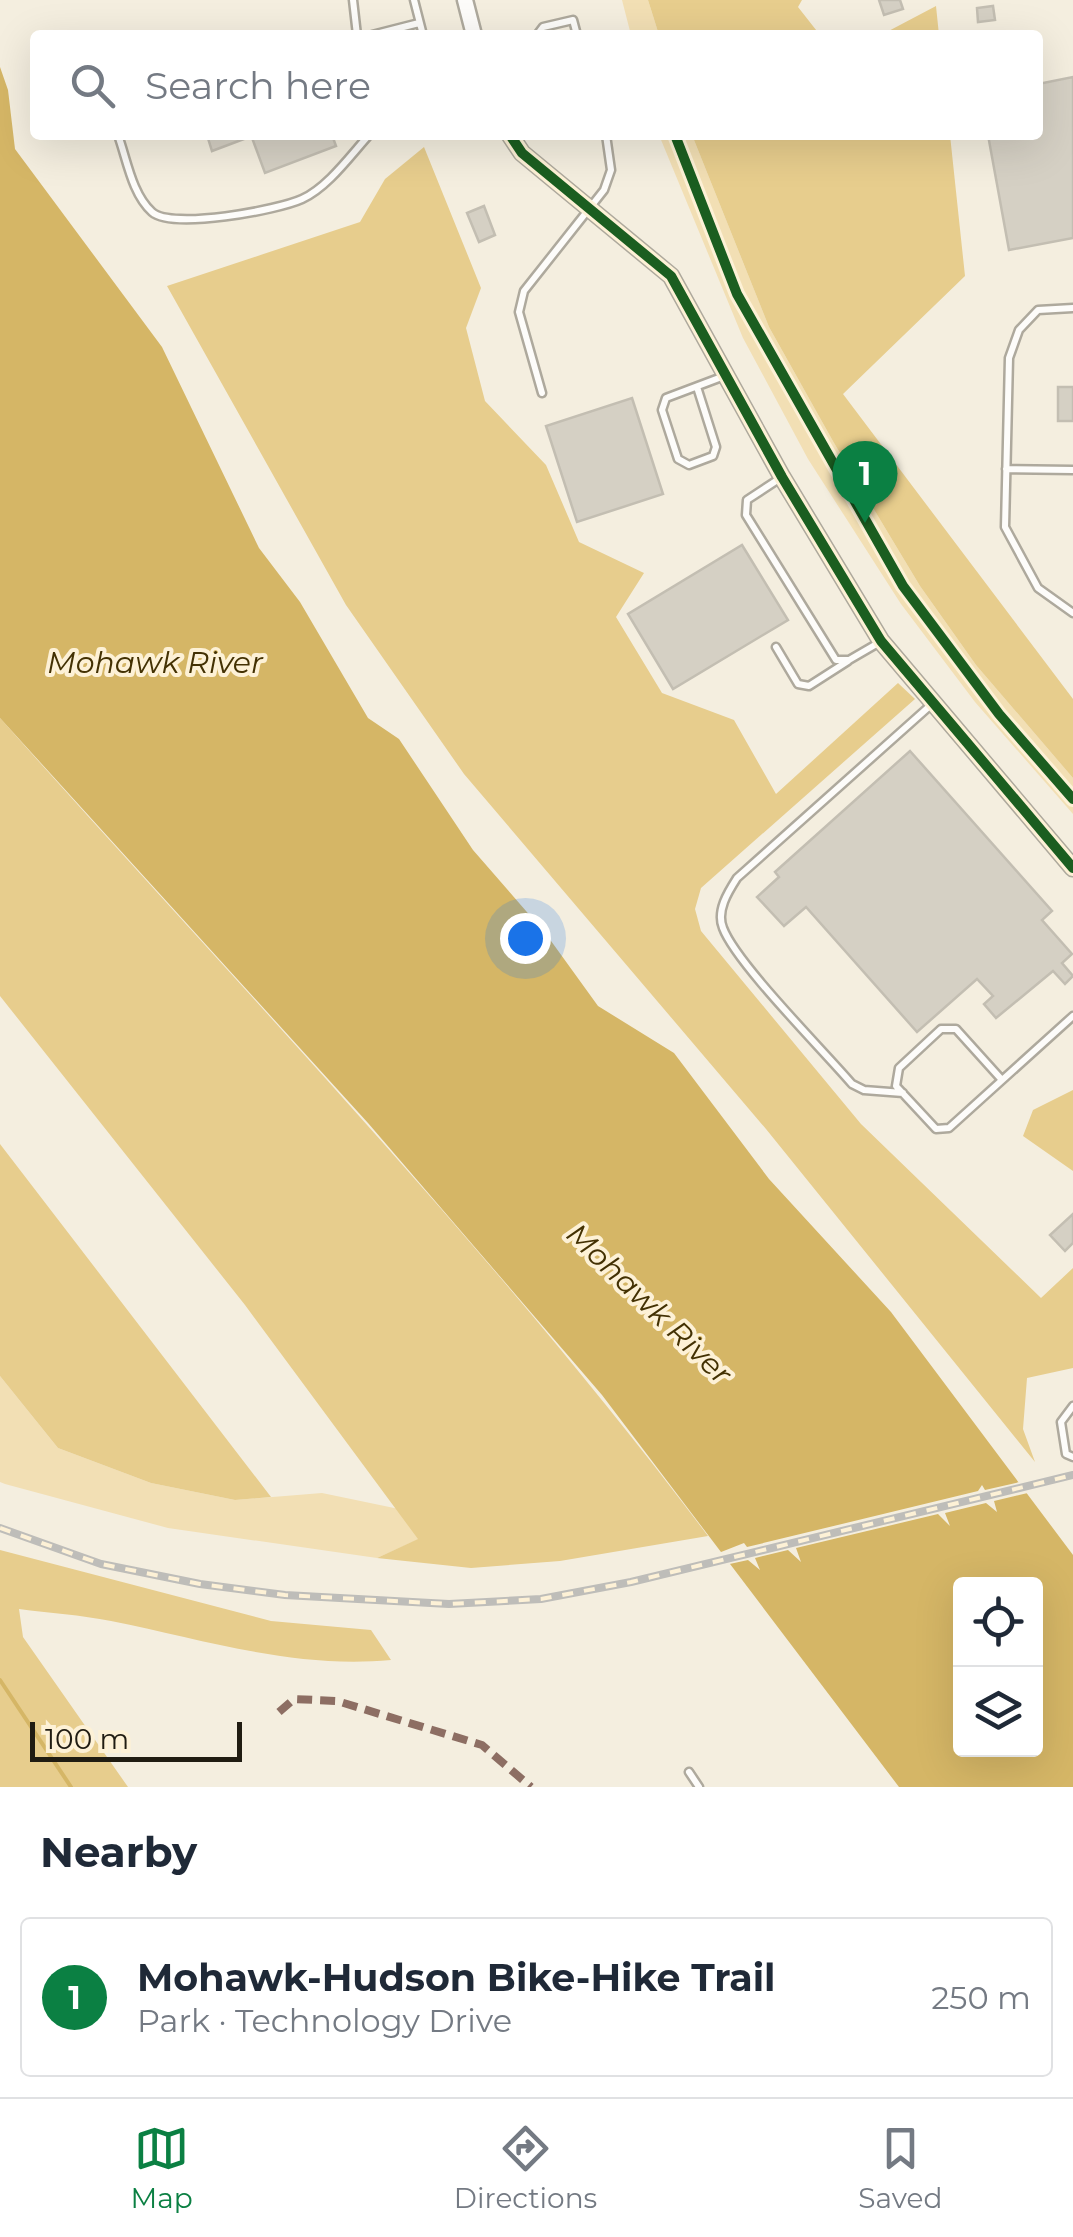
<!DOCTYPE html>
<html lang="en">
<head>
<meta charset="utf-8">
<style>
  body { margin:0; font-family:Montserrat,sans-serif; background:#f2f2f3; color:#1f2937 }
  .controls { position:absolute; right:30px; bottom:30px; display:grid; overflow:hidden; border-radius:10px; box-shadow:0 10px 40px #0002 }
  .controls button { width:90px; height:90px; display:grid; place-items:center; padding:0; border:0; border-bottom:2px solid #e0e1e3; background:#fff; color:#1f2937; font:50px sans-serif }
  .scale { position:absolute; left:30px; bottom:25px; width:212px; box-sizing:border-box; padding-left:10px; border:5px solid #201c12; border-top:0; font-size:28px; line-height:35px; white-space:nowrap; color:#201c12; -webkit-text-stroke:8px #fdf1d6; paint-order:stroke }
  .you { position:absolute; left:525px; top:938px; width:35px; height:35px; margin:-25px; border:8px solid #fff; border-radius:50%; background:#1a73e8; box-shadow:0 0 0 15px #1a73e833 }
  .badge { display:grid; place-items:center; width:65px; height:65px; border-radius:50%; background:#0b8043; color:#fff; font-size:32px; font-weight:700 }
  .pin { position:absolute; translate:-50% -82px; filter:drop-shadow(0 2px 5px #0008) }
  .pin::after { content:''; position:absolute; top:52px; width:35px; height:30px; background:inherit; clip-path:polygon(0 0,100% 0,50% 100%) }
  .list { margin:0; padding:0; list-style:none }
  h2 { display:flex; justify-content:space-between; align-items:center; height:130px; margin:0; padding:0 40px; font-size:42px }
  h2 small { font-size:32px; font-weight:400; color:#747a83 }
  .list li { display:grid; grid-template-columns:65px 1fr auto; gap:30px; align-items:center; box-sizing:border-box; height:160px; margin:0 20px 20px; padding:0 20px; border:2px solid #e0e1e3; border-radius:10px }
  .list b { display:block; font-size:38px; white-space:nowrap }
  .list p { margin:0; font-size:32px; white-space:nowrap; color:#747a83 }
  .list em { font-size:32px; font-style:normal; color:#747a83 }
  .icon { flex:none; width:55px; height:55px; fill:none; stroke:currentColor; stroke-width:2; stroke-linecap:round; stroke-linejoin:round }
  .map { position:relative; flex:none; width:1073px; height:1787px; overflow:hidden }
  .search { position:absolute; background:#fff; box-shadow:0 10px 40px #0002; left:30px; right:30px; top:30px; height:110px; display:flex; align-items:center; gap:25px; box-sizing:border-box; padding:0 35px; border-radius:10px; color:#747a83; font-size:38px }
  .sheet { height:310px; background:#fff }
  nav { display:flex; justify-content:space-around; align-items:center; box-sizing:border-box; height:140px; border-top:2px solid #e0e1e3; background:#fff; font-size:28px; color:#747a83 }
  nav a { display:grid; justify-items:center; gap:5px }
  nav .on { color:#0b8043 }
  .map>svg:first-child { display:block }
  .green { fill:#f2dfb4 }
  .forest { fill:#e7cd8d }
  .water { fill:#d5b666; fill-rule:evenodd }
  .pier { fill:#f4eedf }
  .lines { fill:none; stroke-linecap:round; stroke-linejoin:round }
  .stream { stroke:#d5b666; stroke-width:4 }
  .building { fill:#d5d0c4; stroke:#c3beb2; stroke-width:2.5 }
  .lane-casing { stroke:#aea99d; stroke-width:11 }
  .street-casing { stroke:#aea99d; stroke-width:19 }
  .lane { stroke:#fdfcfa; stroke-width:6 }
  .street { stroke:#fdfcfa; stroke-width:14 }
  .rail-casing { stroke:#bebdb9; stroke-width:8 }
  .rail { stroke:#fdf1d6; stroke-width:4; stroke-dasharray:11; stroke-linecap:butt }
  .quiet { stroke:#8d6e63; stroke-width:8; stroke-dasharray:15 8; stroke-linecap:butt }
  .cycleway-casing { stroke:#fdf1d6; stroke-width:16 }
  .cycleway { stroke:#1b5e20; stroke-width:10 }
  .labels { text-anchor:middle; stroke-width:8; stroke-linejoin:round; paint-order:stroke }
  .water-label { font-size:30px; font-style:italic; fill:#433103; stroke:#fdf1d6 }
</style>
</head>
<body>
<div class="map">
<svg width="1073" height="1787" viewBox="0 0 1073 1787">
  <rect width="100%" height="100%" fill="#f4eedf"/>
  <path class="green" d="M622,0H648L659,35H631Z
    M659,135H692L769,327L834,443L920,586L976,665L1073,778V814L975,702L901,604L808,459L743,338Z
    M0,1376L58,1448L151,1483L235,1500L322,1493L399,1509L419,1539L377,1558L168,1528L5,1484L0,1482Z"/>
  <path class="forest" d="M648,0H802L798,7L820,35H659Z
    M936,6L939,35H881Z
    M692,135H950L965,276L843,394L1073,699V778L976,665L920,586L834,443L769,327Z
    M424,147L481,288L466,328L485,401L546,465L579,542L644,573L616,617L662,693L734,720L776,794L898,683L915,699L701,888L695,909L701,931L861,1124L1041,1298L1073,1268V1368L1027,1378L1023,1429L1035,1462L766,1129L464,774L346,605L167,286L360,222L385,179Z
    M0,718C240,988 491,1247 708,1536L560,1561L471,1568L377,1558L418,1539L245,1305L0,996Z
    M1073,1090V1171L1023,1136L1033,1110Z
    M0,1144L271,1497L235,1500L151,1483L58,1448L0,1376Z
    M0,1550L271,1621L371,1630L391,1660C293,1669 206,1640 111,1621C81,1615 49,1613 19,1609L23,1637L128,1787H0Z"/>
  <path class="water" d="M0,67L8,90L15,149L162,347L259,548L300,602L368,718L399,739L473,850L546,934L598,1006L674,1053L769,1179L891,1312L1073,1555V1787H899L602,1395L368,1123L0,718ZM960,1584H1036V1750H960Z"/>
  <path class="pier" d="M1024,1481L1032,1492L994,1501L997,1512L986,1503L945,1513L950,1526L938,1514L796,1548L801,1562L788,1550L755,1558L760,1570L748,1560L725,1565L716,1554L744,1543L747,1547L978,1491L982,1485L985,1490Z"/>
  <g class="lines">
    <path class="stream" d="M0,1680L71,1787"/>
  </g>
  <path class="building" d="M879,0H900L903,9L884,15Z
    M993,6L995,20L978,22L977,8Z
    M1073,77V238L1009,250L988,135H1038V84Z
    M207,135H251L252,136L212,151Z
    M251,135H332L336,146L265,173Z
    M484,206L495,235L479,242L467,213Z
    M1058,387H1073V421H1058Z
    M632,398L663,494L577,522L546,426Z
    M742,545L788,620L673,689L628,614Z
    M910,751L1052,911L1042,920L1072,954L1062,963L1073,976L1065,984L1053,971L996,1018L984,1004L993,996L977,979L917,1032L806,907L784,926L757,897L779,877L775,872Z
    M1073,1214V1243L1065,1251L1050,1235Z"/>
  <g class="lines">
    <defs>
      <path id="lane" d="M353,0L357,35
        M414,0L423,35
        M372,35L419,23
        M537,35L543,27L573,20L577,35
        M118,135C127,160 132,194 152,212C172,230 278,210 302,199C328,187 350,156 369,135
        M1073,308L1038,310L1019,330L1009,358L1005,527L1038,588L1073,613
        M697,387L716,447L713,456L689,465L678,459L662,410L666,398L727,375
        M542,393L519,312L524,291L604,190L611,170L606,135
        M1006,469L1073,470
        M782,477L747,500L746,515L836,660H849L880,642
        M776,647L798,684L809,686L848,661
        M1002,1080L956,1029H941L899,1068L896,1086L936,1129L949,1128L1073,1016
        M903,1093L864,1090L852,1084C823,1050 736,963 723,928C716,911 728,892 737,878L932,704
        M1073,1406L1061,1422L1066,1454L1073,1457
        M689,1772L699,1787"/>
      <path id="street" d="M465,0L474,35
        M510,135L522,153L671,276L782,477L881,641L1073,868"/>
    </defs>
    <use href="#lane" class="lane-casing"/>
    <use href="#street" class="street-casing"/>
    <use href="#lane" class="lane"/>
    <use href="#street" class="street"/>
    <defs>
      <path id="rail" d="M0,1528L101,1564L200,1584L285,1595L449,1604L541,1599L631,1582L1073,1475"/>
    </defs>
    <use href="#rail" class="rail-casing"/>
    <use href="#rail" class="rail"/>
    <path class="quiet" d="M279,1712L294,1699L337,1701L482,1745L531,1787"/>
    <defs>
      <path id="cycleway" d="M510,135L522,153L671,276L782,477L881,641L1073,868
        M675,135L737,294L903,586L999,714L1073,799"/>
    </defs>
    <use href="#cycleway" class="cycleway-casing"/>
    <use href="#cycleway" class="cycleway"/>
  </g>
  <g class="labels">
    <g class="water-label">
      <text x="155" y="673">Mohawk River</text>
      <text transform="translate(649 1304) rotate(44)" y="10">Mohawk River</text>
    </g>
  </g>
</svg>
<div class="controls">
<button><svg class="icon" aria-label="locate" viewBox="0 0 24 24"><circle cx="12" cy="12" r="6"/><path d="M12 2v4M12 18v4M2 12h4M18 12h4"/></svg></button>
<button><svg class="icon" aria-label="layers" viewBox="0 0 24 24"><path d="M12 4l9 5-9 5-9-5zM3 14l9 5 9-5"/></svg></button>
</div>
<div class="scale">100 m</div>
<div class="you"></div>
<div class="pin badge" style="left:865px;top:523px">1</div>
<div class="search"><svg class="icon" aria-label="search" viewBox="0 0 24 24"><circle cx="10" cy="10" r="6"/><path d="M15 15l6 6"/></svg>Search here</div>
</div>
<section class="sheet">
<h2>Nearby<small></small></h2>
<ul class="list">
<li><span class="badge">1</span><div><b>Mohawk-Hudson Bike-Hike Trail</b><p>Park · Technology Drive</p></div><em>250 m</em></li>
</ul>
</section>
<nav>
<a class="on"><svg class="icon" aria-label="map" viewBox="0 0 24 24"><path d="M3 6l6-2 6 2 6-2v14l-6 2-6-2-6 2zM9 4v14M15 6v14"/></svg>Map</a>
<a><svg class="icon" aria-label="directions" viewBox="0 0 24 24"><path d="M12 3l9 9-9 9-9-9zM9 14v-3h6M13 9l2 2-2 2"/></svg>Directions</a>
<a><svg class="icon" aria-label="saved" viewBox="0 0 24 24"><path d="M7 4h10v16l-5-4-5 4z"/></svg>Saved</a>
</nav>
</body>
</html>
